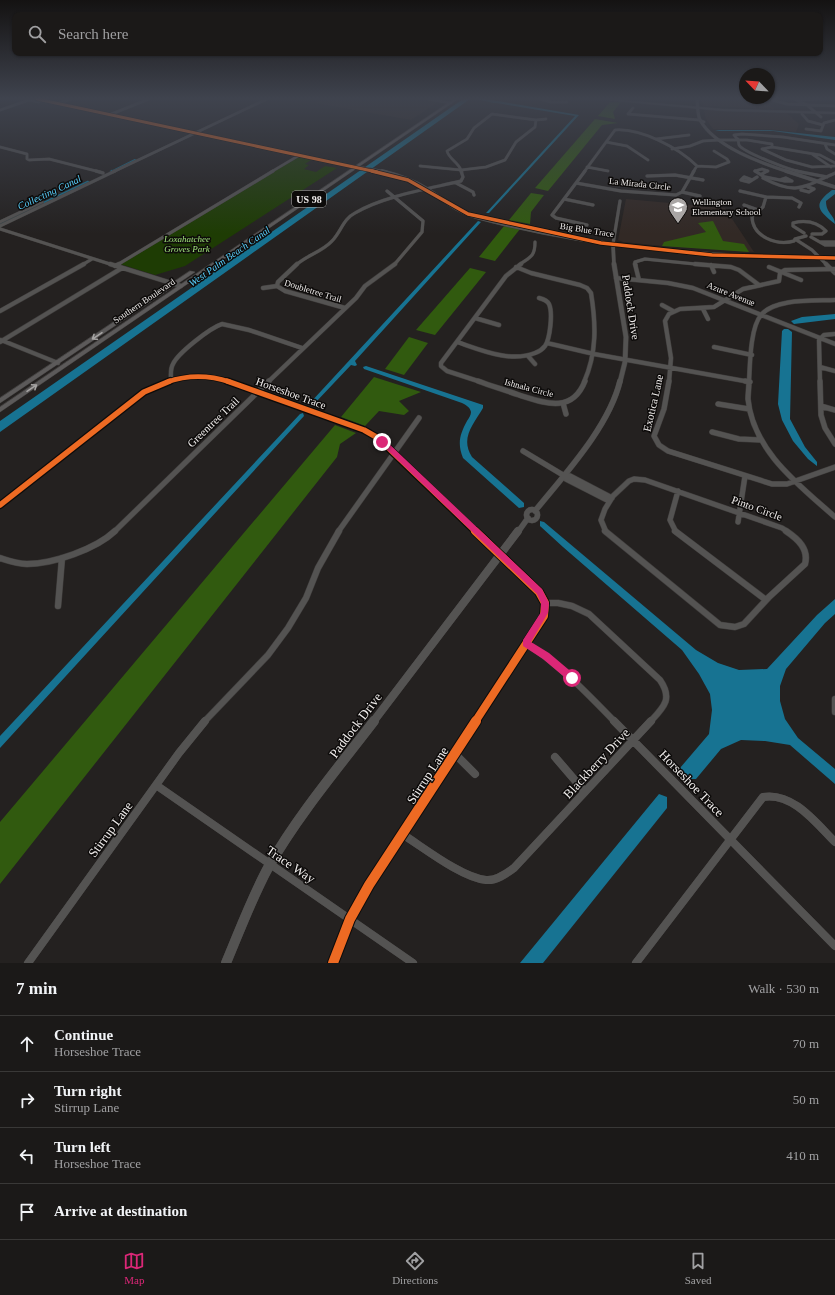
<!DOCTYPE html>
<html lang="en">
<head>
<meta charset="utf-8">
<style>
  body { margin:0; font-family:"Times New Roman",serif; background:#282625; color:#f1f3f6 }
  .compass { position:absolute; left:739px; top:68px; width:36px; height:36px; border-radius:50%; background:#1b1918; box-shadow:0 1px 3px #0004; rotate:295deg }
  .stop { position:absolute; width:12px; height:12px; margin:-9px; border:3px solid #db2777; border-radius:50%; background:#fff }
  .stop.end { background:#db2777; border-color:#fff; box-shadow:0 1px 4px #0008 }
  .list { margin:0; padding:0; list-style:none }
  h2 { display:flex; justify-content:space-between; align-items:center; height:52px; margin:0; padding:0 16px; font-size:17px }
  h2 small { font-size:13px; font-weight:400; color:#a0a0a2 }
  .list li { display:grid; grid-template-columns:26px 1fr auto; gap:12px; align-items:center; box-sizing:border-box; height:56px; padding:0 16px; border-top:1px solid #393837 }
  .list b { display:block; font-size:15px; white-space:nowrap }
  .list p { margin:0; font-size:13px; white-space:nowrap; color:#a0a0a2 }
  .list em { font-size:13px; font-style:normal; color:#a0a0a2 }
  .icon { flex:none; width:22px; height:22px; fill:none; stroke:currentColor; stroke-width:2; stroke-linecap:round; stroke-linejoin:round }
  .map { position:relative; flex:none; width:835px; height:963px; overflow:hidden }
  .search { position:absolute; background:#1b1918; box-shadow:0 1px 3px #0004; left:12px; right:12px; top:12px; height:44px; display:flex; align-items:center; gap:10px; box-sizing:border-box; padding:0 14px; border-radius:8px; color:#a0a0a2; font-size:15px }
  .sheet { height:276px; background:#1b1918 }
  nav { display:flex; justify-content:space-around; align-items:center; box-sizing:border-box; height:56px; border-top:1px solid #393837; background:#1b1918; font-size:11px; color:#a0a0a2 }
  nav a { display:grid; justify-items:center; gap:2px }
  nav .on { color:#db2777 }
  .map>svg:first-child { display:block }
  .built { fill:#322925 }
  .green { fill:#1e3c04 }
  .forest { fill:#315a0f }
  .water { fill:#177392 }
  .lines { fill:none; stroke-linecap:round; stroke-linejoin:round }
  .canal-far1 { stroke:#177392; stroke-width:2 }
  .canal { stroke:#177392; stroke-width:2.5 }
  .minor-far5-casing { stroke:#403e3d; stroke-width:3 }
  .minor-far4-casing { stroke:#403e3d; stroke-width:3.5 }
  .minor-far3-casing { stroke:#403e3d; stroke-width:5 }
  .minor-far2-casing { stroke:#403e3d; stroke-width:6 }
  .minor-far1-casing { stroke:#403e3d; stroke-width:7 }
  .minor-casing { stroke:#403e3d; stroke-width:8 }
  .tertiary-far5-casing { stroke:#403e3d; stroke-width:3.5 }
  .tertiary-far4-casing { stroke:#403e3d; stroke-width:4 }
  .tertiary-far3-casing { stroke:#403e3d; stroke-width:5.5 }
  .tertiary-far2-casing { stroke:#403e3d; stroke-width:6 }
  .tertiary-far1-casing { stroke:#403e3d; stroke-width:8 }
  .tertiary-casing { stroke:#403e3d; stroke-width:10 }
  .secondary-casing { stroke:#403e3d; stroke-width:1 }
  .trunk-casing { stroke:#403e3d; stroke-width:1 }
  .minor-far5 { stroke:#545352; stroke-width:2.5 }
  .minor-far4 { stroke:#545352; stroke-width:3 }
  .minor-far3 { stroke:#545352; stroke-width:4 }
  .minor-far2 { stroke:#545352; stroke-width:5 }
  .minor-far1 { stroke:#545352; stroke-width:6 }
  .minor { stroke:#545352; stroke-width:8 }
  .tertiary-far5 { stroke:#545352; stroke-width:3 }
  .tertiary-far4 { stroke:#545352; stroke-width:3.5 }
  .tertiary-far3 { stroke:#545352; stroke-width:4.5 }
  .tertiary-far2 { stroke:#545352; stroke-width:5.5 }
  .tertiary-far1 { stroke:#545352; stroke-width:8 }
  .tertiary { stroke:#545352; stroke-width:10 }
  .secondary { fill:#555454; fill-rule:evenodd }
  .trunk { fill:#5c5a5a; fill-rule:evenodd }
  .cycleway-far5-casing { stroke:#0d0b0a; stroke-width:4 }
  .cycleway-far4-casing { stroke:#0d0b0a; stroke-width:5 }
  .cycleway-far3-casing { stroke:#0d0b0a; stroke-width:6 }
  .cycleway-far2-casing { stroke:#0d0b0a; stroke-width:8 }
  .cycleway-far1-casing { stroke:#0d0b0a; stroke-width:10 }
  .cycleway-casing { stroke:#0d0b0a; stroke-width:12 }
  .cycleway-far5 { stroke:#ed6a23; stroke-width:3 }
  .cycleway-far4 { stroke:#ed6a23; stroke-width:3.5 }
  .cycleway-far3 { stroke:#ed6a23; stroke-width:4.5 }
  .cycleway-far2 { stroke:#ed6a23; stroke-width:5.5 }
  .cycleway-far1 { stroke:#ed6a23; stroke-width:8 }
  .cycleway { stroke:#ed6a23; stroke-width:10 }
  .oneway { stroke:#a6a4a3 }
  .route { fill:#db2777 }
  .labels { text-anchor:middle; stroke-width:3; stroke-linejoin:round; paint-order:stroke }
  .far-street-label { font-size:9px; fill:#f0edec; stroke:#0d0b0a }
  .far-poi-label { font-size:9px; fill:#f0edec; stroke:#0d0b0a; text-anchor:start }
  .far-park-label { font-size:9px; font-style:italic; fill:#a1e57b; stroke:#0d0b0a }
  .far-water-label { font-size:10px; font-style:italic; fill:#58cffc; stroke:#0d0b0a }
  .shield { fill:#0d0b0a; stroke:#aca9a8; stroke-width:1 }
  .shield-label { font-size:10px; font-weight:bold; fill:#f0edec }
  .street-label { font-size:11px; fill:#f0edec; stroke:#0d0b0a }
  .near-street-label { font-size:13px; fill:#f0edec; stroke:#0d0b0a }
</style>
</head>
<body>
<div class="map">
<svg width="835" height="963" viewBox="0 0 835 963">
  <rect width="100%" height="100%" fill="#242120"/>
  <path class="built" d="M322,99H423L438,102L411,120L315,103Z
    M701,99H758L775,109L704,106Z
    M706,109L786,112L799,124L796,132L768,129H713L706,119L704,111Z
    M626,199L725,208L754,252L662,246L623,242L618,240Z"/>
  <path class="green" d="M296,157L311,160L305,164L309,165L304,169L316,172L325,166L337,168L185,266L155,275L120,264Z"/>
  <path class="forest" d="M610,102H621L613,112L615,119L598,116Z
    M595,119L618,123L602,125L548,191L535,188Z
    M531,193L544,195L531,212L530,224L509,220Z
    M713,221L723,241L744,244L749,252L662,246L664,242L706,232L698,223Z
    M504,226L520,229L495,261L479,257Z
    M470,268L486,272L435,335L416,330Z
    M409,337L428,343L404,375L385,369Z
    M374,377L421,392L399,401L409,411L404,415L379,411L365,426L341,417Z
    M335,425L356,433L340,444L337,457L0,884V822Z"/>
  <path class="water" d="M463,99H470L0,432V421Z
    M492,100L579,115L489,213H486L575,116L490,102Z
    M715,130H770L835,137V140L773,131H719Z
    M832,190H835V194L826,201C826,214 835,215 835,224C818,210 812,205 832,190Z
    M478,221L481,222L355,361L357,365L355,366L351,365L315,403L312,404L310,403Z
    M835,314V319L794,324L791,321L802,317Z
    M784,329H788L792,332L790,419L805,447L817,462V466L808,459L793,441L782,420L778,404L782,331Z
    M366,366L483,405V408C473,425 460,438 472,457L524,503V507L519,508L463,458C457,443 460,434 467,421C469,418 471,415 471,412C470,407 466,405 462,403L364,369L363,367Z
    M303,413L304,416L0,748V736L300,414Z
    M540,521L544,522L696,650L718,663L739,670L767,669L817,615L835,599V614L825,623L786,669L780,686V701L785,719L798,738L835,769V784L790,745L765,741L741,740L721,749L696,779H688L681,774L680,768L709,734L712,710L710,694L699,674L682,650L563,547L540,526Z
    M659,794L667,797V808L543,963H520Z"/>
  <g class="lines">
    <path class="canal-far1" d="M480,99L495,102
      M111,172L135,160"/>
    <path class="canal" d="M111,172L112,171
      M0,224L88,182"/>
    <defs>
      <path id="minor-far5" d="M37,99L350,166
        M428,99L451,103
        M540,99L551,102H567
        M794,99L807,105L821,117
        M816,99H824
        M772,100L787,104L835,106
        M798,100L816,99
        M59,103L71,99
        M633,108L628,114L699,120L704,122
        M0,110L29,100L39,102
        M492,114L536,120L535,127L516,142L505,160L486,167L461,170C458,162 449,159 447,151L467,139L474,128Z
        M802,114L808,121L823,125
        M109,115L149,99
        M536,120L546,119
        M806,129L821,131L824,123L835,120
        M656,139L689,135
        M738,139C738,140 739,145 739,145C744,153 791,170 801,172
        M738,140L734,135L742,134L783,137L835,145
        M606,142L627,146L648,160
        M825,144L827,149L835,154
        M0,147L27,154V159L29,160L49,159L100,172
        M672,149L690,146L703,141L719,140H747L772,144V147
        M812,154L831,167
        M835,163L820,155L772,147L762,149L786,160L812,167L835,166
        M420,166L461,170
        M697,166L716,167L729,162L727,159L714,151
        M587,167L608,171
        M461,170L462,172
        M113,172L267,99
        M271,172L298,156
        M584,172L615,130C641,128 679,148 697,166L693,172
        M757,172L755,171L762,169L768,171L765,172"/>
      <path id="minor-far4" d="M96,171L103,173
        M755,171L763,176
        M796,171L827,177
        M762,174L767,171
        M647,176L675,175L703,180
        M765,177L785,181H792L786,178L780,180
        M763,178C797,196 803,187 835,173
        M752,180L744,177L741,180L749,182L757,177
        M456,183L473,192L474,195
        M576,183L621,191L676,195L682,192L694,171
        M576,183L552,215L556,218L587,225
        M576,183L585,171
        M801,190L809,192L814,189L808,187
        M387,191L423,221L422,232L394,265
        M740,191L766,197L792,198L801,203L799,207
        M682,192L700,196
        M766,197L763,207L752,216C752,237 777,246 794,241L795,239
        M564,199L593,205
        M744,205L758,210
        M0,222L42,202
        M0,226L115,171
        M0,229L113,265
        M804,233L793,226V223C805,220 817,222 826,231L822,234H812
        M806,236L795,239L812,250L827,265
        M811,237L825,245H835
        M820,242H835
        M613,244L620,201
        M82,265L92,259
        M117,265L273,171
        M296,265C307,255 322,252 332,241C341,232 343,219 355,213C384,196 428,189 461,181L463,177L461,171
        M519,265C530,257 535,257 535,242
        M636,265L635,262L645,259L705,265"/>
      <path id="minor-far3" d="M110,264L181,286
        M297,264L278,282L277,286L285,291L345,308
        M635,264L639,280
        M695,264L731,267L739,270L759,285
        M826,264L835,273
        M711,265L714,272
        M115,266L119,264
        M516,267L531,273L580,285L587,288L591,293C596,324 597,353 584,382
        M769,267L801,280
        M616,278L668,283L693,288L835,344
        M263,288L277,286
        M662,305L673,311
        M703,309L708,319
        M0,311L84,264
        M475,318L499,325
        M1,340L58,363
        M0,342L122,268
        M457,342C481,350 510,363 535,353C538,352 542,350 545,346C550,339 553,313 549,304C547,300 543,299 539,298
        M547,343L594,354L750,382
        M714,347L752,355
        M528,356L535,364
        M820,367L835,371
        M171,380C171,375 170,369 173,364C178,353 210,328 222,324L249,330L302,348
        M167,382C187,375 209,375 230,382
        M268,382L356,298L365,286L395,264
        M481,382L447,371L441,366V363L506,276L521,264
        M669,382L671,358L665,321L669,314L680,309L714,307L743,289L779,281L780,273L785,270L835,269
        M749,382C750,365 750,328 761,315C775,298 814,301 835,300
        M820,382L819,340L824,335L835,334"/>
      <path id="minor-far2" d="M227,381L364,430L378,438L476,532
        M478,381C491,386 505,390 519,395C545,403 572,414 585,381
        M669,381L664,409L654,436L659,445L668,451L772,484H787L835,467
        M745,381L750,382
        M749,381C749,387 748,394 748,399C753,451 799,485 835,517
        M820,381L821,415L825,428L835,444
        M563,403L566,414
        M718,404L749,409
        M821,406L835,410
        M712,432L739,439L761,440
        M523,451L563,475L566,479L609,501
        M563,475L570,476L612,498
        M0,505L144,392L170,381
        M738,522L745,476
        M114,532L269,381
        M338,532L419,418
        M606,532L601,520L605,509L613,496L629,481L634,479L645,480L782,528L788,532
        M676,532L670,520L678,491"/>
      <path id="minor-far1" d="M475,531L539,592L545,603L544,616L475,722
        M605,531L720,625L735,627L744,624L769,597L805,564C809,549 798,539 786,531
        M675,531L766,600
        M0,558C9,561 17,564 27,564C53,564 96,549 115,531
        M545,603H558L572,606L589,614L660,680C673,699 664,707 650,722
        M58,606L62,558
        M526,643C560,665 587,693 615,722
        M835,699V712
        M204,722L268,655L288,628L306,598L318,568L339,531"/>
      <path id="minor" d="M614,721L835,946
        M454,753L475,774
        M555,757L585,792
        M156,785L413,963
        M402,834C423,847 462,878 486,880C496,881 506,874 514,868L651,721
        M28,963L179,753L205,721
        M333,963L350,919L369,885L476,721
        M636,963L763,797C793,792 816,823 835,842"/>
      <path id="tertiary-far5" d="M697,99C698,106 697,114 700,120C715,147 761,163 789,172
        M350,166L386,172"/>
      <path id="tertiary-far4" d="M382,171C398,175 413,180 427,189C443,199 457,212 476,217C593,249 715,257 835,258
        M786,171L835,187
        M613,244L614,265"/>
      <path id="tertiary-far3" d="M614,264L626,337L625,362L620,382"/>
      <path id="tertiary-far2" d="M526.5 515a5.5 5.5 0 1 1 11 0a5.5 5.5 0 1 1-11 0Z
        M535,511C564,475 609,427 620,381
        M518,532L528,518"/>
      <path id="tertiary-far1" d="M373,722L518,531"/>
      <path id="tertiary" d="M226,963C240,930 252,897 269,866C299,814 338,768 374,721"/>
      <path id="secondary" d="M596,99H609L723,109L835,112V114L723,111Z"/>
      <path id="trunk" d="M454,99H458L0,412V407Z
        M190,271L195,272L0,403V398Z"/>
    </defs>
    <use href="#minor-far5" class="minor-far5-casing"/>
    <use href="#minor-far4" class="minor-far4-casing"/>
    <use href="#minor-far3" class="minor-far3-casing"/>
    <use href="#minor-far2" class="minor-far2-casing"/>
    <use href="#minor-far1" class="minor-far1-casing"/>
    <use href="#minor" class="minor-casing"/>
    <use href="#tertiary-far5" class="tertiary-far5-casing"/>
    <use href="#tertiary-far4" class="tertiary-far4-casing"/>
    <use href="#tertiary-far3" class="tertiary-far3-casing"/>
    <use href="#tertiary-far2" class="tertiary-far2-casing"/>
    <use href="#tertiary-far1" class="tertiary-far1-casing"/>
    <use href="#tertiary" class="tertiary-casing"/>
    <use href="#secondary" class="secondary-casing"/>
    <use href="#trunk" class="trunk-casing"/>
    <use href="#minor-far5" class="minor-far5"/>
    <use href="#minor-far4" class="minor-far4"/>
    <use href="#minor-far3" class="minor-far3"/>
    <use href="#minor-far2" class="minor-far2"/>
    <use href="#minor-far1" class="minor-far1"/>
    <use href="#minor" class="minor"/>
    <use href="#tertiary-far5" class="tertiary-far5"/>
    <use href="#tertiary-far4" class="tertiary-far4"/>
    <use href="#tertiary-far3" class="tertiary-far3"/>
    <use href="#tertiary-far2" class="tertiary-far2"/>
    <use href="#tertiary-far1" class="tertiary-far1"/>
    <use href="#tertiary" class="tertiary"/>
    <use href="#secondary" class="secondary"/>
    <use href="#trunk" class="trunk"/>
    <defs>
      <path id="cycleway-far5" d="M37,99L377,172"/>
      <path id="cycleway-far4" d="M372,171L408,180L468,214L601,243L712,255L835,258"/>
      <path id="cycleway-far3" d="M167,382C187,375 209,375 230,382"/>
      <path id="cycleway-far2" d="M227,381L364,430L378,438L476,532
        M0,505L144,392L170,381"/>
      <path id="cycleway-far1" d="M475,531L539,592L545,603L544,616L475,722"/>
      <path id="cycleway" d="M333,963L350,919L369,885L476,721"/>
    </defs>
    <use href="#cycleway-far5" class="cycleway-far5-casing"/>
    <use href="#cycleway-far4" class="cycleway-far4-casing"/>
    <use href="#cycleway-far3" class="cycleway-far3-casing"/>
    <use href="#cycleway-far2" class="cycleway-far2-casing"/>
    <use href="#cycleway-far1" class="cycleway-far1-casing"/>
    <use href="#cycleway" class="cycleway-casing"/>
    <use href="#cycleway-far5" class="cycleway-far5"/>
    <use href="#cycleway-far4" class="cycleway-far4"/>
    <use href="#cycleway-far3" class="cycleway-far3"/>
    <use href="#cycleway-far2" class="cycleway-far2"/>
    <use href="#cycleway-far1" class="cycleway-far1"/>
    <use href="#cycleway" class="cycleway"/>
  </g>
  <defs><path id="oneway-shaft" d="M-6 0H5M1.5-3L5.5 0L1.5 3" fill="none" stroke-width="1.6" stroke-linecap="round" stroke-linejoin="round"/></defs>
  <g class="oneway">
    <use href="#oneway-shaft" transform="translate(97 336) rotate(146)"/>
    <use href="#oneway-shaft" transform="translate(32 388) rotate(-34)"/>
  </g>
  <linearGradient id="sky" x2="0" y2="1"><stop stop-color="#141212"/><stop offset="0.42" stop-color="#3f434e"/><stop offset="1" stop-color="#3f434e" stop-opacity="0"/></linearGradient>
  <rect width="835" height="234" fill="url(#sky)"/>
  <path class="route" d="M380,440H385L542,589L549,603L548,613L531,642L549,653L575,675L576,678L575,681L572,682L569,681L543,659L523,646V640L541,612V603L537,594L380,443Z"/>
  <defs>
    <symbol id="school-pin" viewBox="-11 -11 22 30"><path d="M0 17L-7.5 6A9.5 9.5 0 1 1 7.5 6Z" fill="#a9a6a5" stroke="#0d0b0a"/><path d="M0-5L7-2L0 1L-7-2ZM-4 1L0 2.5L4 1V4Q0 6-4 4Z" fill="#fff"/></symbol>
  </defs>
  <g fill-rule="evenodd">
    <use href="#school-pin" x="667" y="196" width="22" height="30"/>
  </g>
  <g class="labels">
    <g class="far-street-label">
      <text transform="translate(640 184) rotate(6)" y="3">La Mirada Circle</text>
      <text transform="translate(587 230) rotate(9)" y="3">Big Blue Trace</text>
      <text transform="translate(313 291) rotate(17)" y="3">Doubletree Trail</text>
      <text transform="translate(731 294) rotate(22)" y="3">Azure Avenue</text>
      <text transform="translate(144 301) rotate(-34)" y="3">Southern Boulevard</text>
      <text transform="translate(529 388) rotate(15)" y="3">Ishnala Circle</text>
    </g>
    <g class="far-poi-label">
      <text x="692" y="205">Wellington<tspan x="692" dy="10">Elementary School</tspan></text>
    </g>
    <g class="far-park-label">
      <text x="187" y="242">Loxahatchee<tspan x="187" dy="10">Groves Park</tspan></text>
    </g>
    <g class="far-water-label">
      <text transform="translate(49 192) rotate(-25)" y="4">Collecting Canal</text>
      <text transform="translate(229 256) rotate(-35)" y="4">West Palm Beach Canal</text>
    </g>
    <rect class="shield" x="292" y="191" width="34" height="16" rx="3"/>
    <g class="shield-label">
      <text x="309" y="203">US 98</text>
    </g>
    <g class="street-label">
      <text transform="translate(631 307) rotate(81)" y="4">Paddock Drive</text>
      <text transform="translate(291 393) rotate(20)" y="4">Horseshoe Trace</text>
      <text transform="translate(653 403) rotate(-77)" y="4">Exotica Lane</text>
      <text transform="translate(213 422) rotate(-44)" y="4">Greentree Trail</text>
      <text transform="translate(757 508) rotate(20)" y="4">Pinto Circle</text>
    </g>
    <g class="near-street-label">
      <text transform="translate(355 725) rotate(-53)" y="5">Paddock Drive</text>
      <text transform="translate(596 763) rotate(-47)" y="5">Blackberry Drive</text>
      <text transform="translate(427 775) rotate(-57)" y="5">Stirrup Lane</text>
      <text transform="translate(692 783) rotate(46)" y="5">Horseshoe Trace</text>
      <text transform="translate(110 829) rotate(-54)" y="5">Stirrup Lane</text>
      <text transform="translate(291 864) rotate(34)" y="5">Trace Way</text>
    </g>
  </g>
</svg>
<svg class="compass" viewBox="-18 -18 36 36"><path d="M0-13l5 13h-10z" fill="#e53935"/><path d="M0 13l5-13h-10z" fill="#a0a0a2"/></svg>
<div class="stop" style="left:572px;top:678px"></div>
<div class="stop end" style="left:382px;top:442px"></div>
<div class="search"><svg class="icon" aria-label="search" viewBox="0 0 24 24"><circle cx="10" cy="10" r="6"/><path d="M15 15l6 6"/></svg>Search here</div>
</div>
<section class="sheet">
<h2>7 min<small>Walk · 530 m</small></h2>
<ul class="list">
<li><svg class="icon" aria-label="ahead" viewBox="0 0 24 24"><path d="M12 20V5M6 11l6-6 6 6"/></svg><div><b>Continue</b><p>Horseshoe Trace</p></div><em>70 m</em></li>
<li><svg class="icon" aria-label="right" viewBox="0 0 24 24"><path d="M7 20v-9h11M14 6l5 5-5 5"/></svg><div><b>Turn right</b><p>Stirrup Lane</p></div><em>50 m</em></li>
<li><svg class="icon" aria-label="left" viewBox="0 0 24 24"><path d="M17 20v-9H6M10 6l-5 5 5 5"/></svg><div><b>Turn left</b><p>Horseshoe Trace</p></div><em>410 m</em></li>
<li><svg class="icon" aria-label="arrive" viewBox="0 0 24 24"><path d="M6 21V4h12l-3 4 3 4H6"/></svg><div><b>Arrive at destination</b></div></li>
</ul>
</section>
<nav>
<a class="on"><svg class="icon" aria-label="map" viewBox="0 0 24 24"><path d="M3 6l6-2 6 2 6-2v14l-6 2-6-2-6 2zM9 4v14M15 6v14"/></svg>Map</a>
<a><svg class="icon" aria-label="directions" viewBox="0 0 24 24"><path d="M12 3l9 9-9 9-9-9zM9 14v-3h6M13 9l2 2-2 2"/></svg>Directions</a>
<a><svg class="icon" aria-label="saved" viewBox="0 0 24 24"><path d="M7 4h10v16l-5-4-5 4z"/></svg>Saved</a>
</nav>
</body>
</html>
